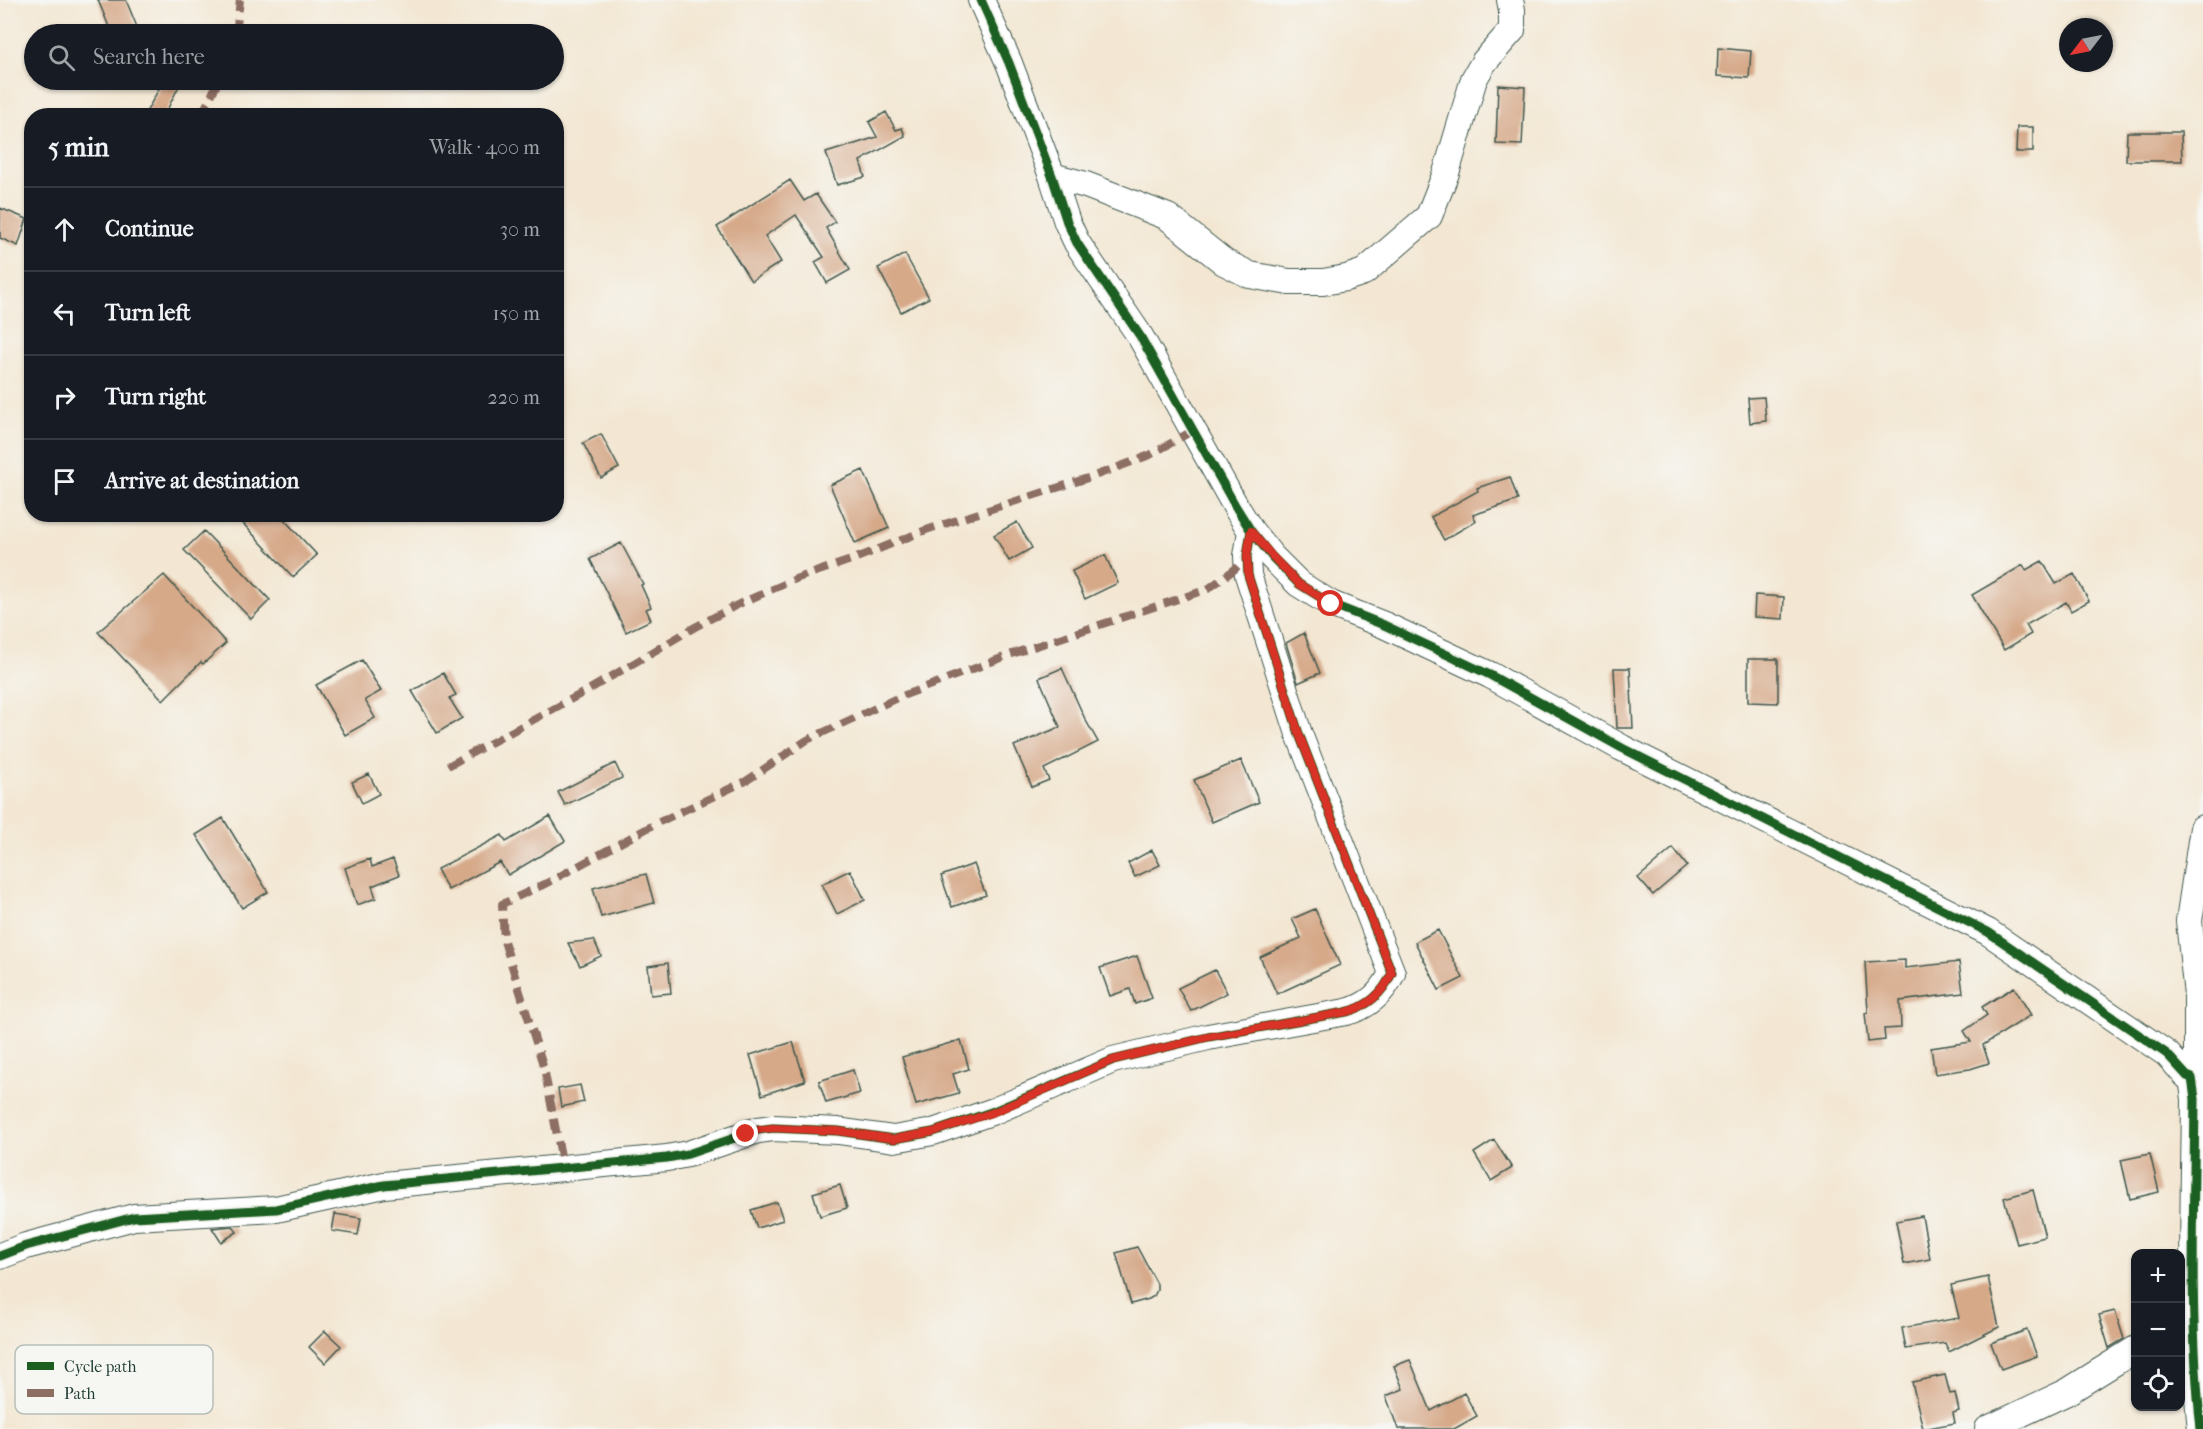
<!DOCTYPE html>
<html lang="en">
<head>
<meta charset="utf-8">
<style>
  body { margin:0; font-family:"IM FELL French Canon",serif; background:#20242c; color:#f1f3f6 }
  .controls { position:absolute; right:18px; bottom:18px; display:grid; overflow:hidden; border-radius:12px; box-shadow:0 2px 4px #0004 }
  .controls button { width:54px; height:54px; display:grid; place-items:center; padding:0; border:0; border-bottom:2px solid #363941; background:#171b24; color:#f1f3f6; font:30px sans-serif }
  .compass { position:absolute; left:2059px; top:18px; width:54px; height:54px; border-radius:50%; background:#171b24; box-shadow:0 2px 4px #0004; rotate:238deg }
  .stop { position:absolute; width:18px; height:18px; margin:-14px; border:4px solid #d93025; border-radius:50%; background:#fff }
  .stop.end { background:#d93025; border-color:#fff; box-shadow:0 2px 6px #0008 }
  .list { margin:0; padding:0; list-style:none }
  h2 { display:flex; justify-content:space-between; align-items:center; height:78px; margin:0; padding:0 24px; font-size:26px }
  h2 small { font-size:20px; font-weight:400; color:#9ea1a6 }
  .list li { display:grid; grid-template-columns:39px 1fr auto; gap:18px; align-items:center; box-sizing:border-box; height:84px; padding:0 24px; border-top:2px solid #363941 }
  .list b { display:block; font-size:22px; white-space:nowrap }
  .list em { font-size:20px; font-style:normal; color:#9ea1a6 }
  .icon { flex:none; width:33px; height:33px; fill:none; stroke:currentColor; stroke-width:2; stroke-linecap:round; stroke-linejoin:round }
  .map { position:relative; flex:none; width:2203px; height:1429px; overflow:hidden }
  .search { position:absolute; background:#171b24; box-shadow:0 2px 4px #0004; left:24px; top:24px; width:540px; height:66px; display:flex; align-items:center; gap:15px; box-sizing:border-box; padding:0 21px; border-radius:33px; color:#9ea1a6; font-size:22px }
  .panel { position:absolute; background:#171b24; box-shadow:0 2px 4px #0004; left:24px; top:108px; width:540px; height:414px; border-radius:24px }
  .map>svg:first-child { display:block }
  .building { fill:#d6a989 }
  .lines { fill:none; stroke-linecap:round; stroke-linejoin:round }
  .minor-casing { stroke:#3f564c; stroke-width:28 }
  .minor { stroke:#fff; stroke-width:26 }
  .quiet { stroke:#8d6e63; stroke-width:8; stroke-dasharray:15 8; stroke-linecap:butt }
  .cycleway-casing { stroke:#f6f6f2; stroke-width:13 }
  .cycleway { stroke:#1b5e20; stroke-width:9 }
  .route { stroke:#d93025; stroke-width:8 }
  .key { fill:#f6f6f2; stroke:#b6beb9; stroke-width:1.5 }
  .key-label { font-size:16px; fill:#1f3d34 }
</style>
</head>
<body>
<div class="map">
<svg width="2203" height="1429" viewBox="0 0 2203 1429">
  <rect width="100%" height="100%" fill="#f6f6f2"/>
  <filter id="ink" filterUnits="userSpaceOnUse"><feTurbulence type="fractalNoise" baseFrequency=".0167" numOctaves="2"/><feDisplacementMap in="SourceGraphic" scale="12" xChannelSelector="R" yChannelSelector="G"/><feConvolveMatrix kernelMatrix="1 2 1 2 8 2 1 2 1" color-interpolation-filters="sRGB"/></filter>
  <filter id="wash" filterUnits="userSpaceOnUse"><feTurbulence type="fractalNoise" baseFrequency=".008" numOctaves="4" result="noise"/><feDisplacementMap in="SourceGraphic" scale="24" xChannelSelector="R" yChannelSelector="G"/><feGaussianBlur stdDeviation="1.35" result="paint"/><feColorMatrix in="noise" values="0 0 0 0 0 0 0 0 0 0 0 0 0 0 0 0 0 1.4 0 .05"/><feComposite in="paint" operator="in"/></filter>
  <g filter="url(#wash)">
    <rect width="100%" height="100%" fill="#f3e7d3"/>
    <g id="blocks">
      <path class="building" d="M98,0H126L137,27L119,34H112Z
        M1718,48L1751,51L1749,78L1717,76Z
        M164,80L179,86L164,116H144Z
        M1498,85L1525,87L1522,145L1496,144Z
        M886,112L896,130L902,128L905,136L860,161L865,177L837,185L826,153L877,137L869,122Z
        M2017,127H2033V152H2016Z
        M2127,132H2181L2182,161H2126Z
        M790,180L804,201L816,194L835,222L826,228L850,270L827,283L815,262L824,257L796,215L765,236L781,262L751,281L717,227Z
        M0,208L27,219L18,246L0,238Z
        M905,254L929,298L901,312L878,268Z
        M1764,397L1766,421L1750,423L1748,398Z
        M601,434L619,468L601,478L583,443Z
        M863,470L889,528L855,543L830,485Z
        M1510,477L1518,500L1473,515L1476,521L1444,540L1431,517L1478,491L1477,488Z
        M234,514H279L317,555L293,577Z
        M1017,522L1032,548L1009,561L994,535Z
        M204,531L270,600L251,619L184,550Z
        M621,543L643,584L641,585L651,607L646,609L651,620L626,632L590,559Z
        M1105,555L1118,583L1085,599L1072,571Z
        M2042,561L2056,584L2074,574L2089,601L2071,611L2066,602L2026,625L2031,634L2004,650L1972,595L2023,565L2026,570Z
        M164,575L226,643L203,664L201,662L163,700L98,632Z
        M1755,595L1784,597L1783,619L1754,617Z
        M1304,633L1320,673L1298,683L1286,643Z
        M1748,659H1778V703L1748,702Z
        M362,660L381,691L365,700L375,718L345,735L316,685Z
        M1062,668L1085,719L1098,742L1044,769L1049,780L1032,787L1014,746L1060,727L1039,678Z
        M1614,668H1630L1633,728H1617Z
        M443,673L456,695L449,698L462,718L437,733L412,691Z
        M1241,760L1259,802L1212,822L1194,780Z
        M615,763L622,778L565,805L558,792Z
        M369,774L379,794L362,803L352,782Z
        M550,816L565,841L508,875L500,862L448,890L437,869L502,835L506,842Z
        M223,818L268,892L242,908L196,835Z
        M1673,848L1687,866L1653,895L1638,878Z
        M1152,850L1160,865L1135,877L1128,863Z
        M370,859L372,867L393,859L399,875L372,886L376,898L357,905L345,868Z
        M974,864L986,895L952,907L941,876Z
        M850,870L865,900L837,914L822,884Z
        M646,874L654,903L601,917L593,888Z
        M1315,909L1340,965L1277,994L1260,957L1301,938L1292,919Z
        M1438,930L1463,978L1439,990L1415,942Z
        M594,940L601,956L580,966L568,943Z
        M1137,956L1152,998L1135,1004L1130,989L1110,996L1100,968Z
        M1905,960V968L1959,962L1963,993L1900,1001L1901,1028L1884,1029L1885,1040L1868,1042L1865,1013L1868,1012L1865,962Z
        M668,963L671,993L651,995L648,966Z
        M1215,970L1227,993L1191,1011L1178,988Z
        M2014,987L2031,1015L1983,1045L1989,1063L1970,1069L1935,1074L1931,1048L1971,1042L1964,1031L1987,1015L1982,1007Z
        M961,1040L969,1069L953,1074L959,1093L916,1105L902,1057Z
        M793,1042L805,1081L762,1095L750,1055Z
        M853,1070L860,1093L826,1103L819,1081Z
        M580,1085L584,1102L561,1107L558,1089Z
        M1494,1140L1512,1168L1491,1181L1474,1153Z
        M2150,1154L2159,1192L2130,1199L2121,1160Z
        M840,1185L847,1208L820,1216L813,1193Z
        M2033,1190L2045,1237L2017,1244L2004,1198Z
        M777,1202L783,1220L757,1228L751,1210Z
        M335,1214L361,1218L358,1235L332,1231Z
        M1922,1216L1930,1259L1904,1264L1896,1221Z
        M233,1226L237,1232L221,1242L212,1228Z
        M1137,1247L1157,1284V1290L1154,1296L1149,1299L1131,1304L1116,1253Z
        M1988,1277L1999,1327L1949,1352L1945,1343L1906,1349L1902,1328L1959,1318L1951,1285Z
        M2115,1311L2124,1339L2109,1348L2099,1315Z
        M2027,1330L2037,1356L2001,1369L1991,1343Z
        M325,1331L341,1346L325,1363L309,1347Z
        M1410,1360L1431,1411L1464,1393L1477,1416L1454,1429H1398L1386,1396L1403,1389L1394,1366Z
        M1945,1375L1950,1394L1955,1393L1959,1411L1953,1413L1955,1423L1923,1429L1912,1382Z"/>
    </g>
  </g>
  <g filter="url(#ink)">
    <use href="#blocks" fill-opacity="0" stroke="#3f564c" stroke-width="1.5"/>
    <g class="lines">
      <defs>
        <path id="minor" d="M981,0L1009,63L1052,176L1067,222L1077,243L1140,336L1236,507L1251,531L1272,557L1299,584L1331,604L1384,625L1490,675L1622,748L1988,932L2167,1054L2187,1076L2192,1078L2195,1099C2194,1209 2189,1319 2201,1429
          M1052,176L1086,185L1168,217L1224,262L1250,275L1289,282H1323L1346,278L1364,272L1429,216L1446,173L1474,79L1484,62L1512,30V10L1510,0
          M2201,1080L2197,1056V995L2189,921L2203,828
          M0,1256L26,1246L134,1217L276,1209L384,1185L667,1158L688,1154L758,1130L773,1128L838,1131L894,1139L933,1132L994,1111L1113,1060L1208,1037L1346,1012C1367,1007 1383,993 1392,973L1299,734L1248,575L1247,556L1251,531
          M1988,1429L2067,1392L2136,1349"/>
      </defs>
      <use href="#minor" class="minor-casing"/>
      <use href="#minor" class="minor"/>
      <path class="quiet" d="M236,34L240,0
        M201,116L219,80
        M448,766L590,689L695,627L739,604L798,578L854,559L926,530L1094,476L1150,455L1192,431
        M561,1156L544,1068L504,941L502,904L545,884L657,823L746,781L807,740L897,698L1012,654L1208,589L1235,569L1247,556"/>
      <defs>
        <path id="cycleway" d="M981,0L1009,63L1052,176L1067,222L1077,243L1140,336L1236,507L1251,531L1272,557L1299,584L1331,604L1384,625L1490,675L1622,748L1988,932L2167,1054L2187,1076L2192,1078L2195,1099C2194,1209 2189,1319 2201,1429
          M0,1256L26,1246L134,1217L276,1209L384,1185L667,1158L688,1154L758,1130L773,1128L838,1131L894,1139L933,1132L994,1111L1113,1060L1208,1037L1346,1012C1367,1007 1383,993 1392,973L1299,734L1248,575L1247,556L1251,531"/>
      </defs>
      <use href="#cycleway" class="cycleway-casing"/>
      <use href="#cycleway" class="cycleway"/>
    </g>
  </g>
  <g class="lines" filter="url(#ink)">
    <path class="route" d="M746,1134L758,1130L772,1128L838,1131L894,1139L933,1132L994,1112L1113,1060L1208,1037L1346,1012C1367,1007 1383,993 1392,973L1299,734L1248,575L1247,556L1251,531L1272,556L1299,584L1331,604"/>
  </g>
  <rect x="15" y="1345" width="198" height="69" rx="9" class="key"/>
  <rect x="27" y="1362" width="27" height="8" fill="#1b5e20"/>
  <rect x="27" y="1389" width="27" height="8" fill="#8d6e63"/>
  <g class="key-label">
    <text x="64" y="1372">Cycle path</text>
    <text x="64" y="1399">Path</text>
  </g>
</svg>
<div class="controls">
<button>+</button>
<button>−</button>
<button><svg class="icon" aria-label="locate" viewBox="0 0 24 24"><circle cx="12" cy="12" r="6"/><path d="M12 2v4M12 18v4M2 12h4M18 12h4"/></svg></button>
</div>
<svg class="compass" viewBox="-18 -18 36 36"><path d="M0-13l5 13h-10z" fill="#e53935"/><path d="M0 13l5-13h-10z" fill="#9ea1a6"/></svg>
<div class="stop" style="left:1331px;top:604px"></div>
<div class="stop end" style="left:746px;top:1134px"></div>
<div class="search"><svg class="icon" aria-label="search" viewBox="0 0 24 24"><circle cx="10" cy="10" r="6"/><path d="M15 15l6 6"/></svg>Search here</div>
<section class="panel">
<h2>5 min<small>Walk · 400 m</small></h2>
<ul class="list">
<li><svg class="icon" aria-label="ahead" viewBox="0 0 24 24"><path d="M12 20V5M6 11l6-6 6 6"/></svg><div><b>Continue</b></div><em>30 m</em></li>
<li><svg class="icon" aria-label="left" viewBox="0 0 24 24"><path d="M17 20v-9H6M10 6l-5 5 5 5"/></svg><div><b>Turn left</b></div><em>150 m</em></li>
<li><svg class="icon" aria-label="right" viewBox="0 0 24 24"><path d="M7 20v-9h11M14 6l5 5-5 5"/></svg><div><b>Turn right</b></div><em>220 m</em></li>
<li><svg class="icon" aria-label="arrive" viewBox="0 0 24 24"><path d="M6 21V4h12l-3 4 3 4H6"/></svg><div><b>Arrive at destination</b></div></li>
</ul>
</section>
</div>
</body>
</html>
